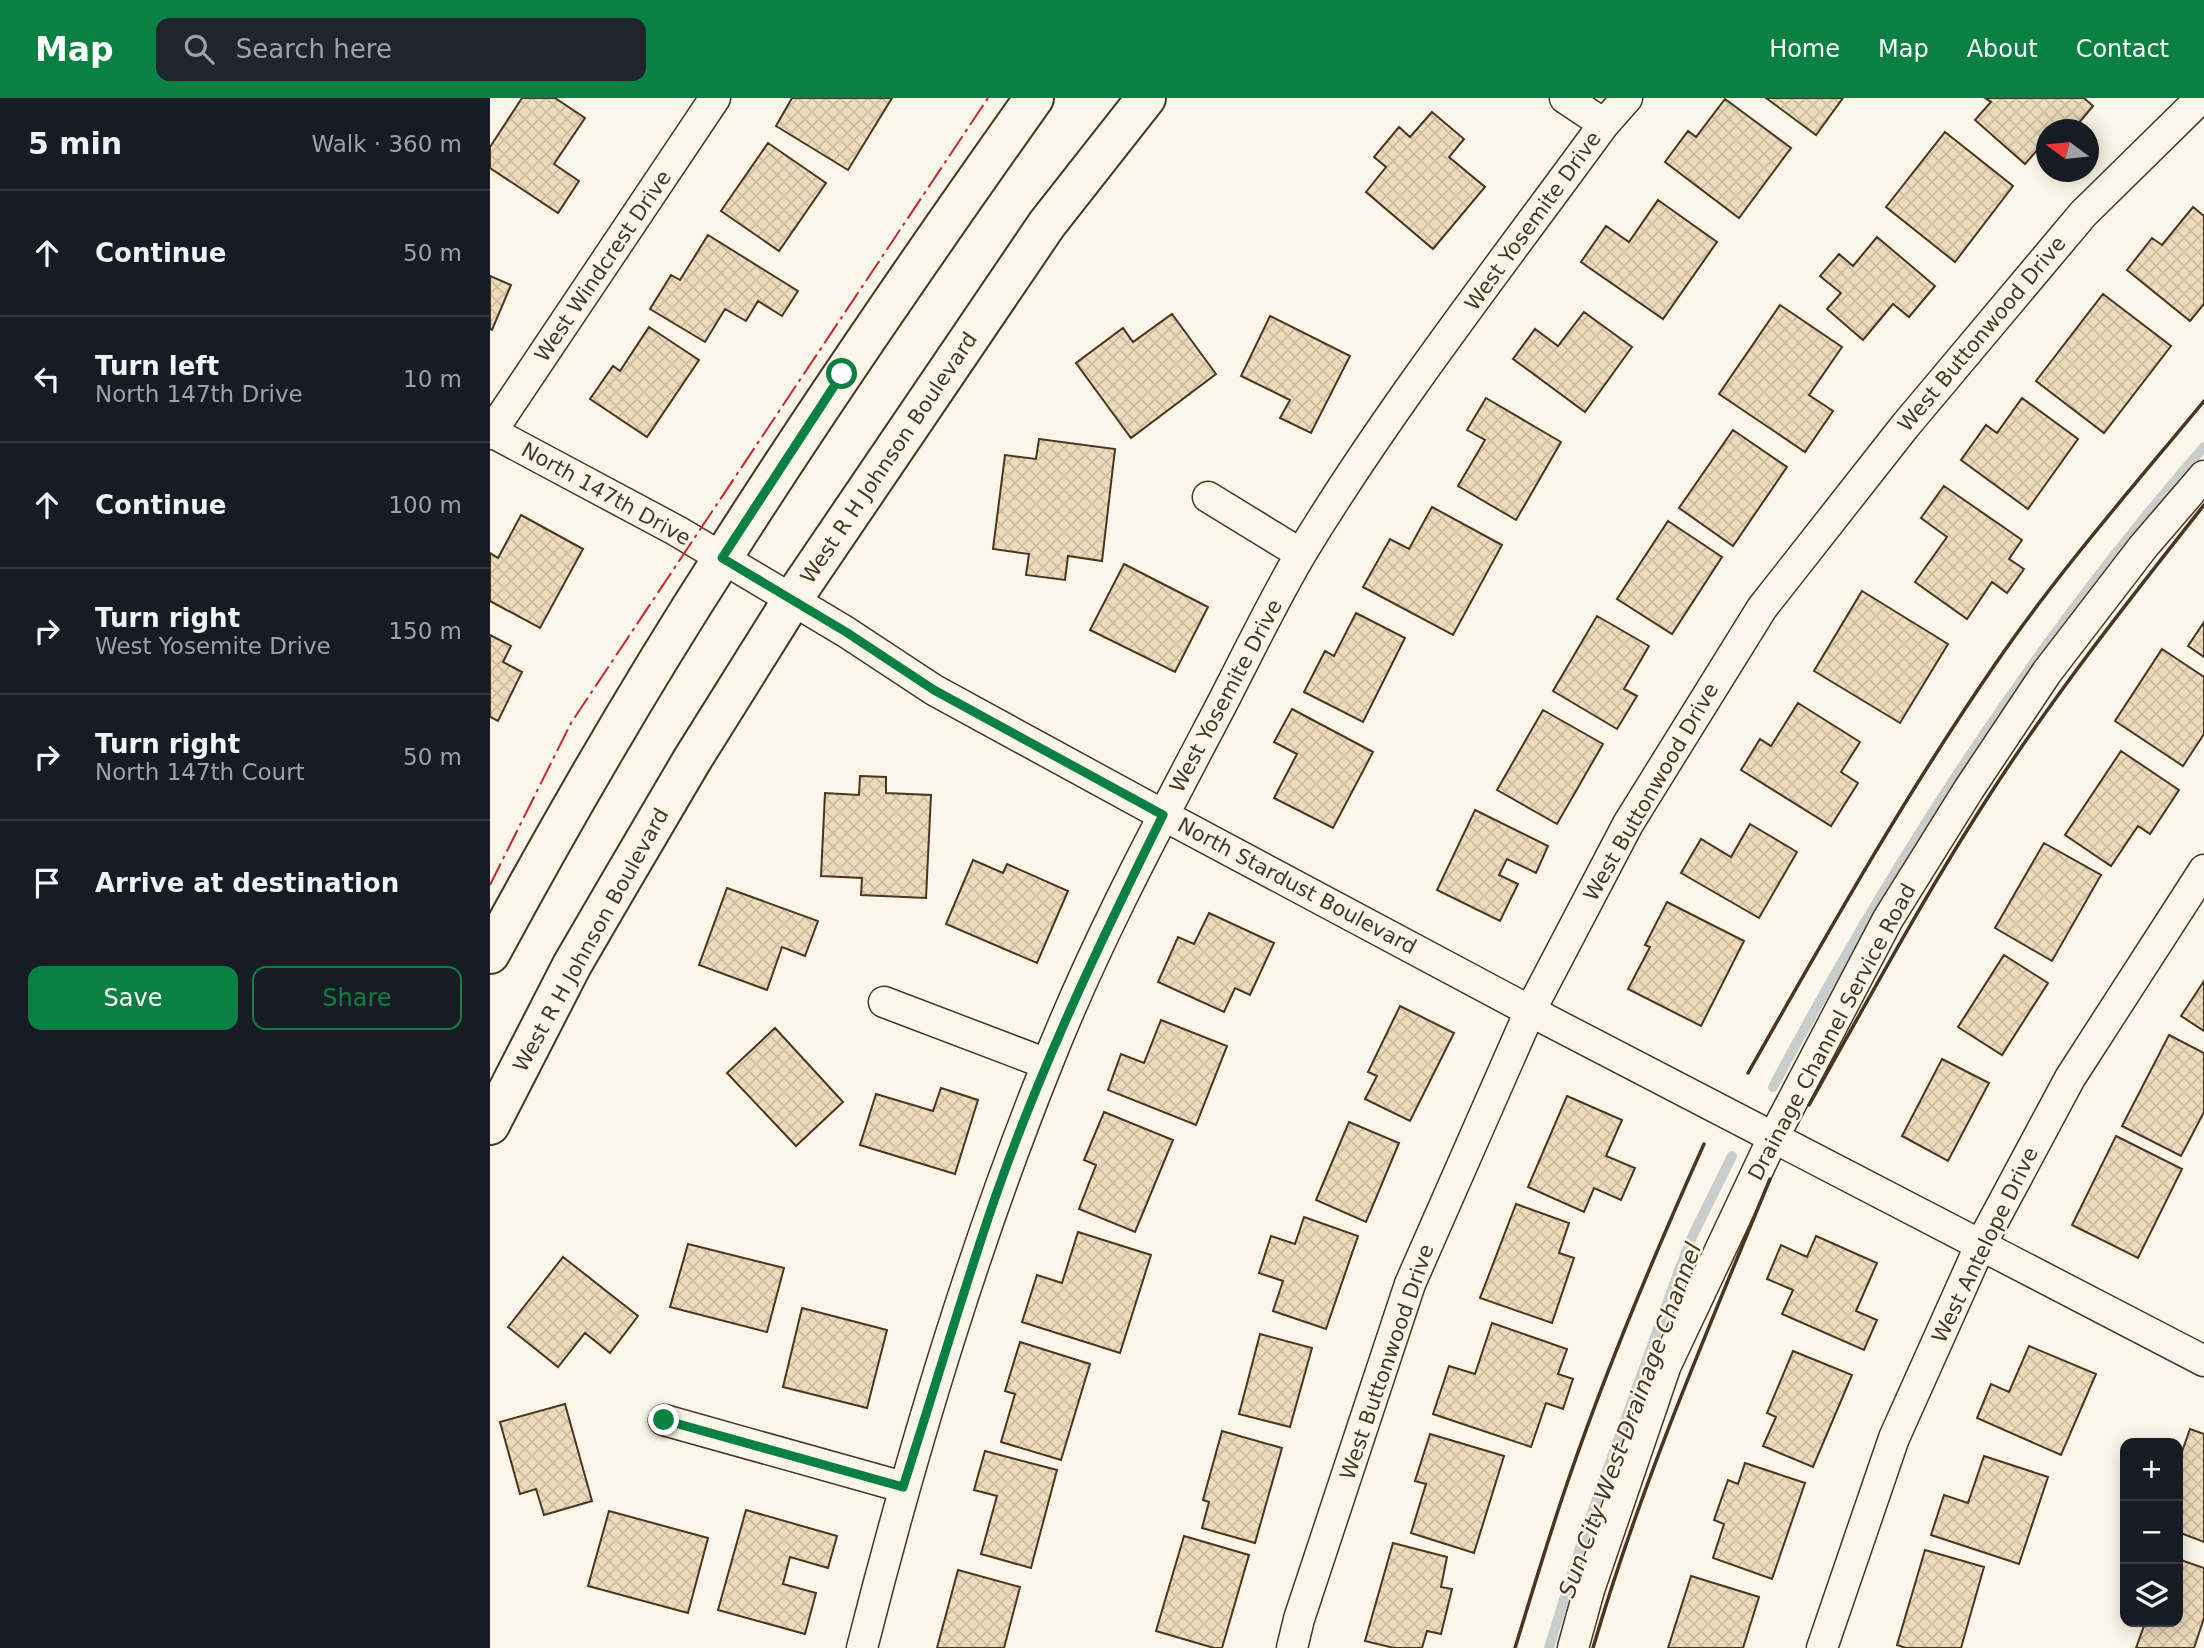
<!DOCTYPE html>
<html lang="en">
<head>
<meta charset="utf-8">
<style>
  body { margin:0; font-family:"DejaVu Sans",sans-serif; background:#20242c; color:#f1f3f6 }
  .controls { position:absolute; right:21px; bottom:21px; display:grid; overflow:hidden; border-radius:14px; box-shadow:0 4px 18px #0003 }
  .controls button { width:63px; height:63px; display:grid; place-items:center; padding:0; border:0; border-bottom:2px solid #363941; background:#171b24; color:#f1f3f6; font:35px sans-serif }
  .compass { position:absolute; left:1546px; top:21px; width:63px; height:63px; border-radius:50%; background:#171b24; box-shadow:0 4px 18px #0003; rotate:285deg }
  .stop { position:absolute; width:21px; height:21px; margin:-16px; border:5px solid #0b8043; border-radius:50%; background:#fff }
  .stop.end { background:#0b8043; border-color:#fff; box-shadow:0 2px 7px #0008 }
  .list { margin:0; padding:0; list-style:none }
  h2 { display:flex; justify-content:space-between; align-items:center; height:91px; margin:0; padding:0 28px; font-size:30px }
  h2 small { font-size:23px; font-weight:400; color:#9ea1a6 }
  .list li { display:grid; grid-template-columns:46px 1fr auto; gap:21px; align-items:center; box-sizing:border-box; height:126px; padding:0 28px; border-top:2px solid #363941 }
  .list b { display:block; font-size:26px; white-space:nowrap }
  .list p { margin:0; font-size:23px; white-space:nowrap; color:#9ea1a6 }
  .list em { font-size:23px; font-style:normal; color:#9ea1a6 }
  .actions { display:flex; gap:14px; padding:21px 28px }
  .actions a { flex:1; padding:16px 0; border:2px solid #0b8043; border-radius:14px; text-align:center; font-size:24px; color:#0b8043 }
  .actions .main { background:#0b8043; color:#fff }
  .icon { flex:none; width:38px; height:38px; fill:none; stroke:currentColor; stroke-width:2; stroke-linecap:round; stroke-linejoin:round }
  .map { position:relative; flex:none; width:1714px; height:1550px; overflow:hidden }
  header { display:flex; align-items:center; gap:42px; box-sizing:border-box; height:98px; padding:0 35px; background:#0b8043; color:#fff }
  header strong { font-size:33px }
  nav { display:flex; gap:38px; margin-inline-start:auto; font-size:24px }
  .search { width:490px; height:63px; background:#20242c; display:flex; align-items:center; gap:18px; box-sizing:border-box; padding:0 24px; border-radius:14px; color:#9ea1a6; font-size:26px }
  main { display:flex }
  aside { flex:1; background:#171b24 }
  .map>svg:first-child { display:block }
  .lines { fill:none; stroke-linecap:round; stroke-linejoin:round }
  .stream { stroke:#c9cecd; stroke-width:10 }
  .building { fill:url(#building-cross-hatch); stroke:#4a3520; stroke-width:2 }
  .minor-casing { stroke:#4a3520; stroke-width:33 }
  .secondary-casing { stroke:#4a3520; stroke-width:42 }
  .minor { stroke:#fbf6e9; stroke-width:30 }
  .secondary { stroke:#fbf6e9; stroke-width:38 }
  .wall { stroke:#4a3520; stroke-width:3.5 }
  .power { stroke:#c62828; stroke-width:2; stroke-dasharray:24 5 3.5 5; stroke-linecap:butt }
  .route { stroke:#0b8043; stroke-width:9 }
  .labels { text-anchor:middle; stroke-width:5; stroke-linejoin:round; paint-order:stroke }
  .street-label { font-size:21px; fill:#4a3520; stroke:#fbf6e9 }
  .water-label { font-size:23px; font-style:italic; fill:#4a3520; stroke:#fbf6e9 }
</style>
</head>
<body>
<header>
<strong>Map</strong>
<div class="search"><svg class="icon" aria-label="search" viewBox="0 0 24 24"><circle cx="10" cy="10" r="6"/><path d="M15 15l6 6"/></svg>Search here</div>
<nav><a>Home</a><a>Map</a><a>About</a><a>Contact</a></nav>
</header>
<main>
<aside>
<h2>5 min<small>Walk · 360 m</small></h2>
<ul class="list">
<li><svg class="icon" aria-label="ahead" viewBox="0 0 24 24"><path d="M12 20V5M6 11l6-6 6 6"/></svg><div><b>Continue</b></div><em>50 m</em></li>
<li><svg class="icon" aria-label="left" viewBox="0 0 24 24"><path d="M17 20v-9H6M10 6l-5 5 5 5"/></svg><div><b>Turn left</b><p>North 147th Drive</p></div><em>10 m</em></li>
<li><svg class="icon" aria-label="ahead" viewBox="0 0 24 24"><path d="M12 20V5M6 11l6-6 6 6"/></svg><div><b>Continue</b></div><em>100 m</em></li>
<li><svg class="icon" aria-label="right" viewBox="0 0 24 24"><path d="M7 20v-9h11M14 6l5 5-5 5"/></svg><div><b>Turn right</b><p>West Yosemite Drive</p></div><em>150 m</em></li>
<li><svg class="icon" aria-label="right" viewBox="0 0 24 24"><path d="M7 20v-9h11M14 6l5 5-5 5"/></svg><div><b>Turn right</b><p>North 147th Court</p></div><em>50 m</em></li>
<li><svg class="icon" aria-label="arrive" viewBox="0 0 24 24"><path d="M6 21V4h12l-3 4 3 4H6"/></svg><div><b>Arrive at destination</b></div></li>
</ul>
<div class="actions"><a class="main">Save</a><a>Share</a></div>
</aside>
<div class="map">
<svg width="1714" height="1550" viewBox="0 0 1714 1550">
  <defs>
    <pattern id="building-cross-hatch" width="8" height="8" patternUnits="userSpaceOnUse" patternTransform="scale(1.75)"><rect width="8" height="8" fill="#ecdcbc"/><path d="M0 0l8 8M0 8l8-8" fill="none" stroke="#ccbda1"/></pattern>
  </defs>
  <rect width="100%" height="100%" fill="#fbf6e9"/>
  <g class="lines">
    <path class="stream" d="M1283,989C1404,761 1544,544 1714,349
      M1059,1550L1094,1437L1187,1178L1202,1139L1242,1058"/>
  </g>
  <path class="building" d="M32,0H65L95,20L64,66L89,83L68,115L0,70V49Z
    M302,0H402L358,72L286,28Z
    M1276,0H1353L1326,37Z
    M1495,0H1594L1603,8L1583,32H1574L1569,27L1566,32H1556V42L1535,66L1485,22L1501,4Z
    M1235,1L1301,50L1249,120L1175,64L1198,33L1206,39Z
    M942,14L974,41L959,59L995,89L943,151L876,94L896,69L884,59L909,29L920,39Z
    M1455,34L1523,88L1465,164L1396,109Z
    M278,45L336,85L289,153L231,113Z
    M1168,102L1227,144L1173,221L1091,164L1116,128L1139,144Z
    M1703,109L1714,118V206L1700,223L1637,172L1662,140L1672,147Z
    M218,137L308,193L292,218L268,203L256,223L235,211L215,244L160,211L181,177L190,182Z
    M1387,139L1445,188L1419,219L1403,206L1373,242L1337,211L1351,195L1330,178L1349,156L1363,168Z
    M0,178L21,187L2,232L0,231Z
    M1613,196L1681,248L1614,335L1546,283Z
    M1290,207L1352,249L1319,297L1343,313L1315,354L1229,296Z
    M1094,214L1142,249L1095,314L1023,261L1045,231L1068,248Z
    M682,216L726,276L641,340L586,265L633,230L643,244Z
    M780,218L860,258L821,335L790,320L800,302L751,278Z
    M159,229L209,262L157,339L100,301L123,268L130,273Z
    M996,300L1071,344L1026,422L968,388L995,342L977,332Z
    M1532,300L1588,341L1538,411L1471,362L1496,327L1507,335Z
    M1243,332L1297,369L1243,448L1189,410Z
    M549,341L625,351L612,463L578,458L575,482L536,477L539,456L503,451L515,357L546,361Z
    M1454,388L1532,442L1519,461L1534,471L1517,495L1502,484L1477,521L1425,484L1457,439L1431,420Z
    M942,409L1012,447L963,537L873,489L900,441L919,451Z
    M31,417L93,451L50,530L0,503V455L8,460Z
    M1178,423L1232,459L1182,536L1127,501Z
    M634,466L718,509L685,574L600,532Z
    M1372,493L1458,546L1410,625L1324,573Z
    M866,515L915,540L873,624L814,594L835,553L844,558Z
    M1107,518L1159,548L1134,591L1147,598L1127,631L1063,593Z
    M1714,524V559L1698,548Z
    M0,537L21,548L13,564L32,574L8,623L0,619Z
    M1672,551L1714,579V636L1693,668L1625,623Z
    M1308,605L1370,644L1351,674L1368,685L1341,728L1251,672L1270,641L1281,648Z
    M802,611L883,654L843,730L784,700L807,656L784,644Z
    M1053,612L1113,646L1067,726L1007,692Z
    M1631,653L1689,692L1660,736L1648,728L1621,768L1575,737Z
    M370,678L396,679V695L441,697L436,800L371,797L372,780L331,778L335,695L369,697Z
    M985,712L1058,748L1046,775L1017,761L1009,777L1028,786L1010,823L947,792Z
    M1260,726L1307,754L1269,820L1191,775L1211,741L1241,759Z
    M1554,745L1611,777L1562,863L1505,830Z
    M483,762L513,775L517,766L578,793L547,865L456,826Z
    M237,790L328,823L315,858L292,849L277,892L209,867Z
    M1177,804L1254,843L1211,928L1138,891L1160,849L1155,847Z
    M719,815L784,845L760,897L745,890L734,914L668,884L688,839L704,846Z
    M1514,857L1558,885L1512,957L1468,929Z
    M1714,883V933L1691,918Z
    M910,908L964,935L920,1023L875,1001L887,978L878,974Z
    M671,922L737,948L706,1027L618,992L631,956L654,965Z
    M285,930L353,1004L306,1048L237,975Z
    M1679,937L1714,955V1014L1691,1058L1632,1028Z
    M1452,961L1499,985L1458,1063L1412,1038Z
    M451,990L488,1002L465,1076L370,1047L386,996L443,1013Z
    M1077,998L1132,1022L1116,1058L1145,1070L1131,1102L1104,1090L1094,1114L1038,1089Z
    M614,1014L683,1042L645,1134L589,1111L606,1067L594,1062Z
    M859,1024L909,1045L876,1124L826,1102Z
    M1626,1038L1692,1071L1648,1160L1582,1127Z
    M1026,1106L1079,1125L1069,1155L1084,1160L1062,1225L990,1200Z
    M814,1119L868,1138L836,1231L783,1213L793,1183L769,1175L781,1138L805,1146Z
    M588,1134L661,1157L630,1255L532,1224L547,1177L572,1185Z
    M1326,1138L1387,1165L1366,1213L1387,1222L1374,1252L1292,1216L1303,1192L1277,1181L1291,1147L1317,1159Z
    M198,1146L294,1170L277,1234L180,1209Z
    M73,1159L148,1218L120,1255L95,1235L68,1269L18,1229Z
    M312,1210L397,1232L377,1310L293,1289Z
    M1002,1225L1077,1251L1068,1276L1083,1281L1073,1311L1056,1305L1041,1349L943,1316L959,1268L985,1276Z
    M770,1236L822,1250L800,1329L749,1316Z
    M530,1244L600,1266L571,1362L511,1344L525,1296L515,1293Z
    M1539,1248L1606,1276L1571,1357L1487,1320L1501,1286L1519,1294Z
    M1303,1253L1362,1277L1323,1369L1273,1348L1286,1319L1277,1315Z
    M75,1306L102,1403L54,1417L46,1391L30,1396L10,1324Z
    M1700,1331L1714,1336V1444L1688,1434V1365Z
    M732,1333L792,1350L765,1445L712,1430L719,1404L713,1402Z
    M940,1336L1014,1358L984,1455L921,1435L936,1386L925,1383Z
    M495,1353L567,1372L541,1470L491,1456L507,1398L484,1392Z
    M1494,1358L1558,1379L1529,1466L1441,1437L1454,1397L1478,1405Z
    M1255,1365L1315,1385L1282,1481L1223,1460L1234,1426L1224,1422L1238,1382L1248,1386Z
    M256,1412L347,1438L338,1470L300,1459L293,1486L326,1495L315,1536L228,1512Z
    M119,1413L218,1440L198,1515L98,1488Z
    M694,1438L759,1457L732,1550H724L666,1533Z
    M903,1445L957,1459L951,1489L962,1491L951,1536L937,1533L932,1550H904L875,1543Z
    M1435,1452L1494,1469L1471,1550H1416L1407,1547Z
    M1688,1461L1714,1470V1520L1704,1550H1646L1655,1525L1652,1524H1688Z
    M468,1472L530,1489L514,1550H447Z
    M1201,1478L1269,1499L1253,1550H1178Z"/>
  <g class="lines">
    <defs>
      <path id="minor" d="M1075,0L1114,26
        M0,333L187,433L356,534L444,592L673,717L1040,913L1714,1263
        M0,336L225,0
        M718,399L811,456
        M394,904L557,966
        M174,1322L413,1389
        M372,1550C422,1353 480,1158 556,969C603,849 664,735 724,621C753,566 780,508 812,454C902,306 1012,166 1114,26L1137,0
        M802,1550L809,1521L920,1186L1040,913L1138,726L1272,510L1415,328L1593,116L1711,0
        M1083,1550L1099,1492L1176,1267L1283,1040L1398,821L1479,691L1557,574L1653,449L1714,378
        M1332,1550L1404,1340L1490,1148L1580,980L1714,772"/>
      <path id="secondary" d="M0,856C73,721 150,588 233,459C332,303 437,151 544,0
        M0,1027L82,867L128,788L202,662L302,502L557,126L656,0"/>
    </defs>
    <use href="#minor" class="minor-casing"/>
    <use href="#secondary" class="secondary-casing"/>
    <use href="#minor" class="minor"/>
    <use href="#secondary" class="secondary"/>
    <path class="wall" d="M1258,975C1337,836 1415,697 1506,565C1569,473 1643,389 1714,303
      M1319,1007C1377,904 1433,800 1497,701C1563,598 1639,502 1714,407
      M1025,1550C1043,1492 1060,1434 1080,1377C1119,1264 1165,1155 1214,1046
      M1103,1550C1150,1389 1216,1236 1280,1081"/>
    <path class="power" d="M0,787L81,625L498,0"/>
  </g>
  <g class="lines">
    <path class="route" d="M174,1322L413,1389C444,1293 472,1196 505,1100C551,968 611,842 673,717L444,592L356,534L232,460L352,276"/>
  </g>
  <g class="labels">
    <g class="street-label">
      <text transform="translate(1043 123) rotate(-54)" y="7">West Yosemite Drive</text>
      <text transform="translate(113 168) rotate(-56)" y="7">West Windcrest Drive</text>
      <text transform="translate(1492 236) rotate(-50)" y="7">West Buttonwood Drive</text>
      <text transform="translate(399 360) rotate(-56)" y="7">West R H Johnson Boulevard</text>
      <text transform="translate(116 396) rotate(29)" y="7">North 147th Drive</text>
      <text transform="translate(736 598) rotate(-62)" y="7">West Yosemite Drive</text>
      <text transform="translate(1161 694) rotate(-60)" y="7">West Buttonwood Drive</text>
      <text transform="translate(807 788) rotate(28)" y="7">North Stardust Boulevard</text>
      <text transform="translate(101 842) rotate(-61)" y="7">West R H Johnson Boulevard</text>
      <text transform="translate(1342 934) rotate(-62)" y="7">Drainage Channel Service Road</text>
      <text transform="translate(1495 1147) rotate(-64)" y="7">West Antelope Drive</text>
      <text transform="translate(897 1264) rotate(-71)" y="7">West Buttonwood Drive</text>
    </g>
    <g class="water-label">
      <text transform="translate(1140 1322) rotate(-70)" y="8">Sun City West Drainage Channel</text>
    </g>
  </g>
</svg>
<div class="controls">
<button>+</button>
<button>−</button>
<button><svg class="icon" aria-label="layers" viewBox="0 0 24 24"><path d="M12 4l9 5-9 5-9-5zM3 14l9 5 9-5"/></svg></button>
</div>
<svg class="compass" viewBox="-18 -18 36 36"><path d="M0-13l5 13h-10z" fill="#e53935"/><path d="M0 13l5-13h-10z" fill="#9ea1a6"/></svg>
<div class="stop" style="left:352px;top:276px"></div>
<div class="stop end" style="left:174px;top:1322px"></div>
</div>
</main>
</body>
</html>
